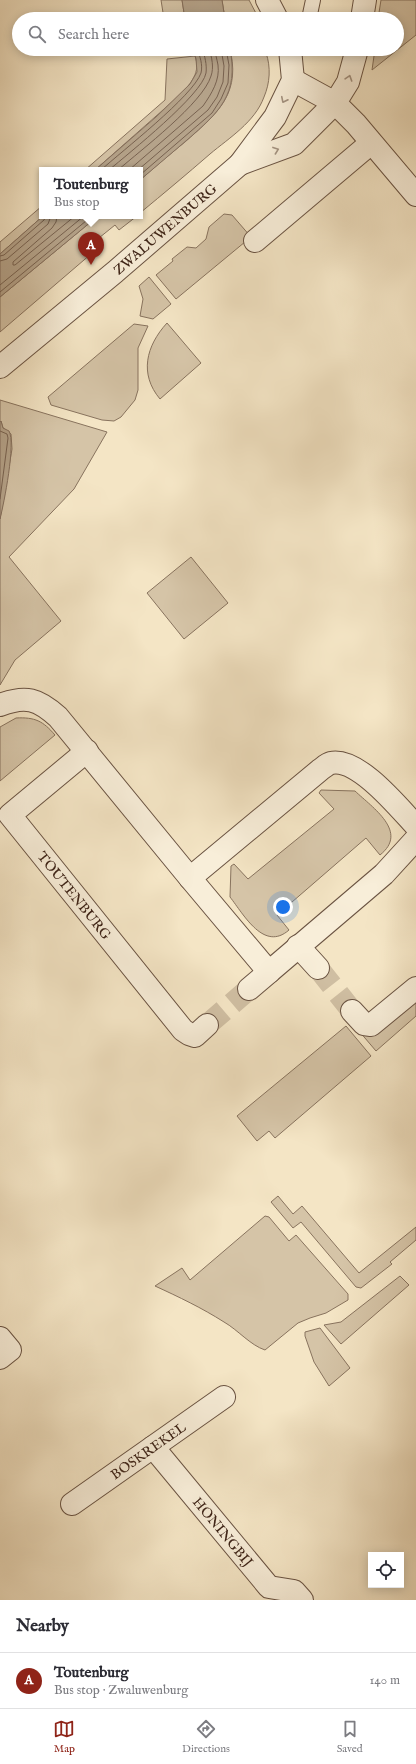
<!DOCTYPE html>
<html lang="en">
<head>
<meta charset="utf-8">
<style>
  body { margin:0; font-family:"IM FELL English",serif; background:#f7f7f7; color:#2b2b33 }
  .controls { position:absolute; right:12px; bottom:12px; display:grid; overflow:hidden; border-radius:0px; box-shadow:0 2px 10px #0003 }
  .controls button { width:36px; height:36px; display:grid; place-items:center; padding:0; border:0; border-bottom:1px solid #e1e1e2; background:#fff; color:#2b2b33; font:20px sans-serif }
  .you { position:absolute; left:283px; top:907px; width:14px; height:14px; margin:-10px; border:3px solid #fff; border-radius:50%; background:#1a73e8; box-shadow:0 0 0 6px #1a73e833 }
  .badge { display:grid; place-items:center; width:26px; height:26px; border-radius:50%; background:#8f2418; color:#fff; font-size:13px; font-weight:700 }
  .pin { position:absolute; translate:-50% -33px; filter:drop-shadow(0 1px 2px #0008) }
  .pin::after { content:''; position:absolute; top:21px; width:14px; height:12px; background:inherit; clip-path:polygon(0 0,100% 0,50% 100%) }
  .popup { position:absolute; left:39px; top:167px; width:104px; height:52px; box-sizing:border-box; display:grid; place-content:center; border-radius:0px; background:#fff; filter:drop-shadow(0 1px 3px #0005); font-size:13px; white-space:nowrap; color:#7c7c81 }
  .popup b { font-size:15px; color:#2b2b33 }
  .popup::after { content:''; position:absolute; left:50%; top:100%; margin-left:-8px; border:8px solid transparent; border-top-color:#fff }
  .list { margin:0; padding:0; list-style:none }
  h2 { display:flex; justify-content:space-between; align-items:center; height:52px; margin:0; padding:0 16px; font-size:17px }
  h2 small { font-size:13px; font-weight:400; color:#7c7c81 }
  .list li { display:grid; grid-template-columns:26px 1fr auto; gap:12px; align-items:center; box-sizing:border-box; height:56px; padding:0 16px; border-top:1px solid #e1e1e2 }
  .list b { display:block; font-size:15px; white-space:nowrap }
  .list p { margin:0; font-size:13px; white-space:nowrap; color:#7c7c81 }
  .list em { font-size:13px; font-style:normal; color:#7c7c81 }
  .icon { flex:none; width:22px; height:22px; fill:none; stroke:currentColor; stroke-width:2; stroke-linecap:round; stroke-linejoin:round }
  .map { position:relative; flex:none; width:416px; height:1600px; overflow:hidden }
  .search { position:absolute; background:#fff; box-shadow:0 2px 10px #0003; left:12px; right:12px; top:12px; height:44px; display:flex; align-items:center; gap:10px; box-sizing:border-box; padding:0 14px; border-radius:22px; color:#7c7c81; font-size:15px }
  .sheet { height:108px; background:#fff }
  nav { display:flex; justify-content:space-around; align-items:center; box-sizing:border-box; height:56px; border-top:1px solid #e1e1e2; background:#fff; font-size:11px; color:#7c7c81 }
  nav a { display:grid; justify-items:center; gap:2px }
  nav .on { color:#8f2418 }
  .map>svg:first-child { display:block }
  .green { fill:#d5c4a7; stroke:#88735e }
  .water { fill:#b5a38a; stroke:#856f5c }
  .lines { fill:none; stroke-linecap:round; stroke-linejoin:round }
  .shore { stroke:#786250; stroke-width:1 }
  .street-tunnel { stroke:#cfbea2; stroke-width:22; stroke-dasharray:22 11; stroke-linecap:butt }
  .lane-casing { stroke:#6a5342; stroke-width:16 }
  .street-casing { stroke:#6a5342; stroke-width:24 }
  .lane { stroke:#f8eed9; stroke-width:14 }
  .street { stroke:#f8eed9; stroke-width:22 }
  .oneway { stroke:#a39281 }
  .labels { text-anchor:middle; stroke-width:3; stroke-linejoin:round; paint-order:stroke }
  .street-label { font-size:14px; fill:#3c2216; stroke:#f8eed9 }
</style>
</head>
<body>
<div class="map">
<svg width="416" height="1600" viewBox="0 0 416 1600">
  <rect width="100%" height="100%" fill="#f4e5c5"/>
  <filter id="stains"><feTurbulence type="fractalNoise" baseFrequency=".005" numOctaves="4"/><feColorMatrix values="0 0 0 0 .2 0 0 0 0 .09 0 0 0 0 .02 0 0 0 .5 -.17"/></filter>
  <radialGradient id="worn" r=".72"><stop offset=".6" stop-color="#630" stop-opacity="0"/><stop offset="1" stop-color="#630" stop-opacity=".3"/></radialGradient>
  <path class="green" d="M161,0H182L185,19H164Z
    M222,0H249L259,19H225Z
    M381,0H416V35L372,70L375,49H397V19H378Z
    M266,53C271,67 270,83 264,97C255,122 229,138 210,154C187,174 163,194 140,213V180C155,167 170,154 185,142C213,117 240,97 231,54Z
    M195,56C201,72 191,83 181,94L95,170H85L165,100L167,59Z
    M42,206L43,216L0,254V242Z
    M224,214L232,215L251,237L176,299L156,275L173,261L172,259L187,247L196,248L206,239L209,227Z
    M98,216H137L119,230L115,225L94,242L98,248L0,332V297Z
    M149,277L171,304L153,319L140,316L143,299L139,286Z
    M167,323L201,363L160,399C139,374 146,346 167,323Z
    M134,324L148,326L138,348V390L135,400L121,417L114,421L102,420L51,405L48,397Z
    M0,400L107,432L74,489L9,557L61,621L15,660L0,685V519L12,449L11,434L3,428L1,421L0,422Z
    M191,557L228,603L184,639L147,593Z
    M16,718C35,717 43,721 55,735L0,781V727Z
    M321,790L355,791C373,808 409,832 380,855L366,838L277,915L289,930C264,952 244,915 230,897L231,866L234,864L248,879L334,809L319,793Z
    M416,998V1016L376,1051L359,1031Z
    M346,1026L371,1056L275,1138L269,1131L257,1141L237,1116Z
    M278,1196L293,1214L302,1206L359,1273L416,1227V1240L390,1262L392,1264L361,1288L356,1287L301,1222L293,1228L271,1202Z
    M265,1216L269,1217L289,1241L296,1235L348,1294V1300L326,1313L310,1318L298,1323L265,1350C250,1345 238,1330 224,1322C202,1308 179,1297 155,1286L182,1268L190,1280Z
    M400,1276L409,1285L341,1344L324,1325L341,1322Z
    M320,1328L350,1368L329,1386L314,1362L305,1336V1332Z"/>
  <path class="water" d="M182,0H222L225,19H185Z
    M193,49H230C239,95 219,112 187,140C171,153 156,167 140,180V170H95L156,117L190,84L197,72L196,59Z
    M43,216H98L0,297V254Z
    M1,421L3,428L9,431C16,443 4,503 0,519V422Z"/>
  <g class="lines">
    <path class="shore" d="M101,170C122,151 193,96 201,73C203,65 200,56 197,49
      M109,170C129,153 202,95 206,73C207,65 205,56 202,49
      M118,170C141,150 203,103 211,76C214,68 212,57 209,49
      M129,170L203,106C212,93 220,80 218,65C217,59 215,54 215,49
      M138,170L208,110L217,97L223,82L224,66L221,49
      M140,175L212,113L221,99L228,83L229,65L226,49
      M57,216L56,222L52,228L13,262V265H15L75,216
      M0,256L4,255L44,220L46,216
      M0,261L7,259L48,224L51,216
      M0,285L84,216
      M0,292L92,216
      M0,431L7,434L8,438L0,499"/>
    <path class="street-tunnel" d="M318,968L352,1011
      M207,1025L249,989"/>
    <defs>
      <path id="lane" d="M309,19L313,0"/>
      <g id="street">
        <path d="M267,0L277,19"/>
        <path d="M362,19L365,0"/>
        <path d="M293,80L335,103L356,124L416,195"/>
        <path d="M240,164L275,117L293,80L290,49"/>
        <path d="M255,241L371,143"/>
        <path id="s1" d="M0,367L115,272L240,164L294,144L335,103L348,82L357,49"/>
        <path d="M0,705C26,695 38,699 58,717L190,878L269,972L384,874L416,839"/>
        <path id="s2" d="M87,751L10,815L183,1030L189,1034L195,1036L207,1025"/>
        <path d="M190,878L320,770C323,768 327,764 331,763C358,757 399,808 416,826"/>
        <path d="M298,946L318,968"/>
        <path d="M249,989L269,972"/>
        <path d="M352,1011L364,1024L371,1025L416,988"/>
        <path d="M0,1338L10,1350L0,1358"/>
        <path id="s3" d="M153,1447L269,1587L294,1591L302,1600"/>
        <path id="s4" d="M72,1504L224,1397"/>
      </g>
    </defs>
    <use href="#lane" class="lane-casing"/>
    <use href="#street" class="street-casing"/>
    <use href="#lane" class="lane"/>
    <use href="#street" class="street"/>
  </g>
  <defs><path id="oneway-chevron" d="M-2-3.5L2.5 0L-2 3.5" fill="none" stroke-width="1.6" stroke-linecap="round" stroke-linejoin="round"/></defs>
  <g class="oneway">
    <use href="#oneway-chevron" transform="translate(349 78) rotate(-72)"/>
    <use href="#oneway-chevron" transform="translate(284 100) rotate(116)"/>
    <use href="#oneway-chevron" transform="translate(276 150) rotate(-20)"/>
  </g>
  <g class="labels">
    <g class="street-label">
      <text dy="5" stroke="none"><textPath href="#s1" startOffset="215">ZWALUWENBURG</textPath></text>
      <text dy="5" stroke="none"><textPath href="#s2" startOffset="203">TOUTENBURG</textPath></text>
      <text dy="5" stroke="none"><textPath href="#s4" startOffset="93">BOSKREKEL</textPath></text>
      <text dy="5" stroke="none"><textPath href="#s3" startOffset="110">HONINGBIJ</textPath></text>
    </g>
  </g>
  <rect width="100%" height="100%" filter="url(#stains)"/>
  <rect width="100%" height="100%" fill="url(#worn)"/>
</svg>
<div class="controls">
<button><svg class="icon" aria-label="locate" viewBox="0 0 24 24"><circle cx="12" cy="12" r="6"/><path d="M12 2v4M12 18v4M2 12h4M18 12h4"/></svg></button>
</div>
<div class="you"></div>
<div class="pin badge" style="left:91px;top:265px">A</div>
<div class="popup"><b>Toutenburg</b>Bus stop</div>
<div class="search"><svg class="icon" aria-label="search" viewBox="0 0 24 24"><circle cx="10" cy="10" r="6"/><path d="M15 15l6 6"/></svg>Search here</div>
</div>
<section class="sheet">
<h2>Nearby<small></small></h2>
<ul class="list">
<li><span class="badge">A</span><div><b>Toutenburg</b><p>Bus stop · Zwaluwenburg</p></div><em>140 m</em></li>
</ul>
</section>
<nav>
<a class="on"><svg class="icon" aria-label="map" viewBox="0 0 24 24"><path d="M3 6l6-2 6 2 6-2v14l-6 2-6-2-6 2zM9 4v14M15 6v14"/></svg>Map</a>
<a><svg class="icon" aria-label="directions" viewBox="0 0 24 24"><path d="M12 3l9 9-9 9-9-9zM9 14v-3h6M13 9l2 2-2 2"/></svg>Directions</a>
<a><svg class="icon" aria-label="saved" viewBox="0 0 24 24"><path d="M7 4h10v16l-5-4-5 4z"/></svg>Saved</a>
</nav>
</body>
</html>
